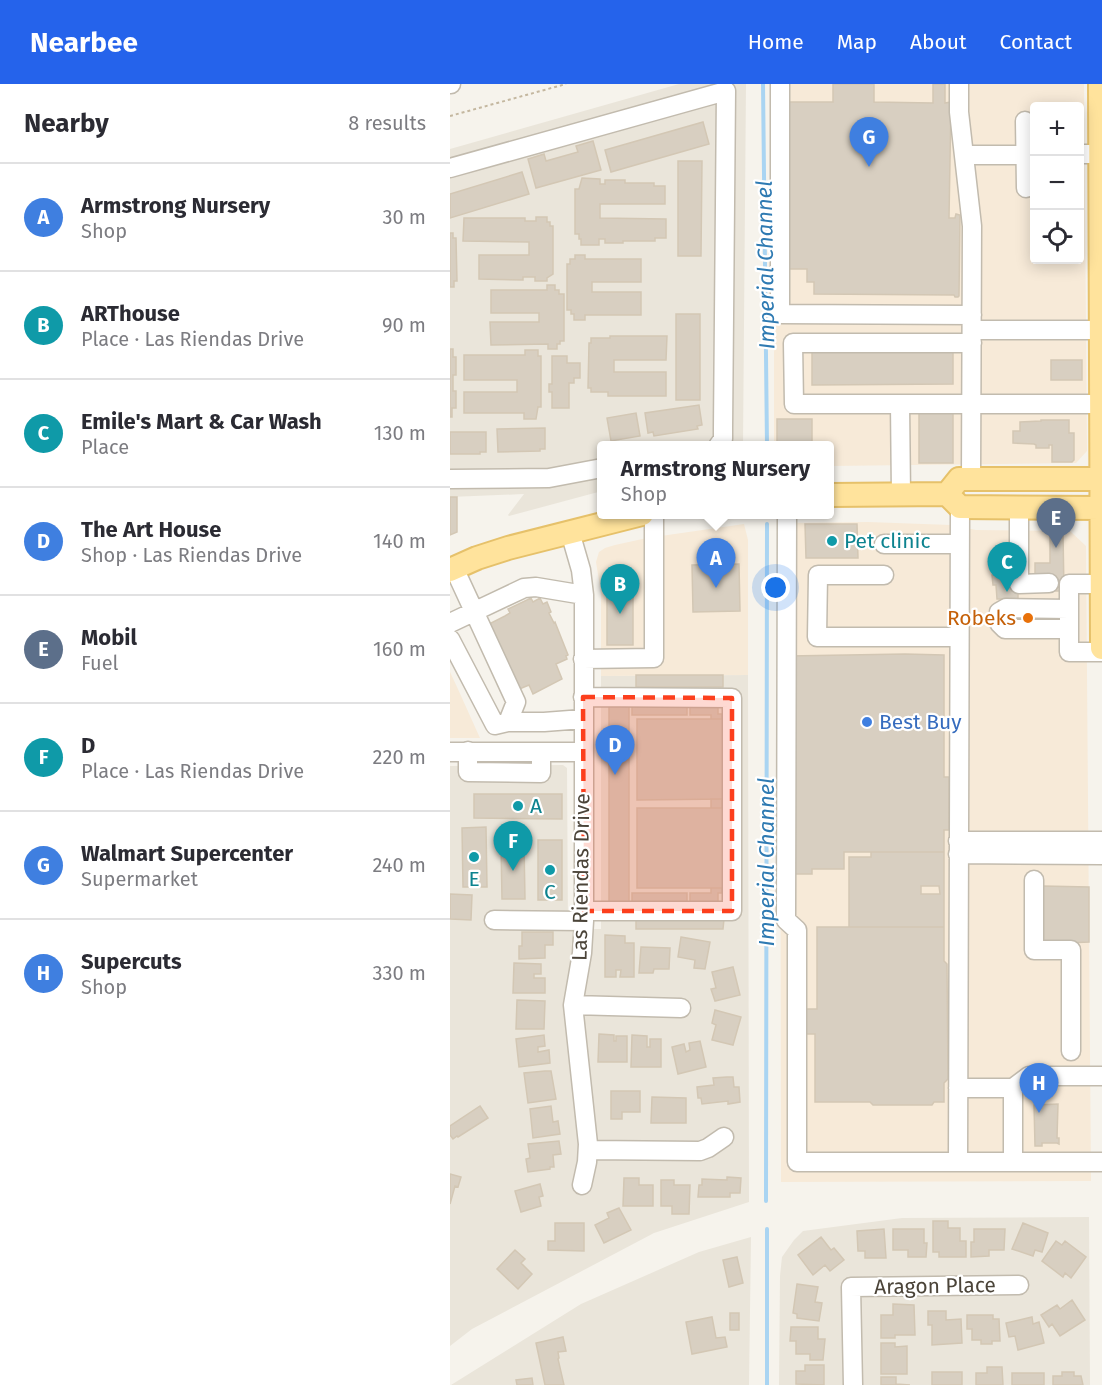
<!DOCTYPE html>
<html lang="en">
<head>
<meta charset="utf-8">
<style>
  body { margin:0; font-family:"Fira Sans",sans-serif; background:#f7f7f7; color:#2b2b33 }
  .controls { position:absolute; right:18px; top:18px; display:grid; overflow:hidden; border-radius:6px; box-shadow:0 3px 15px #0003 }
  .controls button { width:54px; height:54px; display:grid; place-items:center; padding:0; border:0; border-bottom:2px solid #e1e1e2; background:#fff; color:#2b2b33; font:30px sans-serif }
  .you { position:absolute; left:326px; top:504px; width:21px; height:21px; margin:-15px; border:4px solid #fff; border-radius:50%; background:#1a73e8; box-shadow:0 0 0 9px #1a73e833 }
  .badge { display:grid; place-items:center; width:39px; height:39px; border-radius:50%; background:#2563eb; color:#fff; font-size:20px; font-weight:700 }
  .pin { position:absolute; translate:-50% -50px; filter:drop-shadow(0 2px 3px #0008) }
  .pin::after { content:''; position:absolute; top:32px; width:21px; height:18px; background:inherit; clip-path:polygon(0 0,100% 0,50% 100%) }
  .popup { position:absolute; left:147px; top:357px; width:237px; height:78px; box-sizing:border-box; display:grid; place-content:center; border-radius:6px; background:#fff; filter:drop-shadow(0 2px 4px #0005); font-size:20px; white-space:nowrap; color:#7c7c81 }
  .popup b { font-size:22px; color:#2b2b33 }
  .popup::after { content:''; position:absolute; left:50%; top:100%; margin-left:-12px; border:12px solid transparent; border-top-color:#fff }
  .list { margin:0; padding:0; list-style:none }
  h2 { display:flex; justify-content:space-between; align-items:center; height:78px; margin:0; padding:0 24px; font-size:26px }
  h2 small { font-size:20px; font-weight:400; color:#7c7c81 }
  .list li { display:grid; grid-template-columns:39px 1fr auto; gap:18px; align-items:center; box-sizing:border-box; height:108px; padding:0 24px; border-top:2px solid #e1e1e2 }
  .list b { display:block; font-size:22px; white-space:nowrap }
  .list p { margin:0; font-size:20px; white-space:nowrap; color:#7c7c81 }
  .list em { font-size:20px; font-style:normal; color:#7c7c81 }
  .icon { flex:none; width:33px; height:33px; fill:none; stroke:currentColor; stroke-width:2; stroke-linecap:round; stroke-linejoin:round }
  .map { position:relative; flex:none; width:652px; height:1301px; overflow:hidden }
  header { display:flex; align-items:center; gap:36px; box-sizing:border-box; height:84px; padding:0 30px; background:#2563eb; color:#fff }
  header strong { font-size:28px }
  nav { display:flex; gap:33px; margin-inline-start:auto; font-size:21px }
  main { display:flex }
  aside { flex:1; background:#fff }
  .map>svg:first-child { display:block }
  .residential { fill:#eae5da }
  .commercial { fill:#f7ead8; fill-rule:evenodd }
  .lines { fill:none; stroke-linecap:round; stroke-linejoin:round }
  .stream { stroke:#a9d4f2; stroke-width:4 }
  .building { fill:#d8cfc1; stroke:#d3c7b4; stroke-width:1.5; fill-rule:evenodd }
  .minor-casing { stroke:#c2bbae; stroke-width:21 }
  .major-casing { stroke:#e6c16a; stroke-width:26 }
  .path { stroke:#c4b79f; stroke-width:2; stroke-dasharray:3 3; stroke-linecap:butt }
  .minor { stroke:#fff; stroke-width:18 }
  .major { stroke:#ffe39c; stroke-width:22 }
  .marked { fill:#fc3f1d; fill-opacity:0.2; stroke:#fc3f1d; stroke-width:4.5; stroke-dasharray:12 8; stroke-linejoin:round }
  .culture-dot { fill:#0f9aa8; stroke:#fff; stroke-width:2 }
  .food-dot { fill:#e8710a; stroke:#fff; stroke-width:2 }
  .shop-dot { fill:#3f7fe0; stroke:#fff; stroke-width:2 }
  .labels { text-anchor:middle; stroke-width:4.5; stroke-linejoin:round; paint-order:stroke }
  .culture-label { font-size:21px; fill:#0d838f; stroke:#fff; text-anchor:start }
  .food-label { font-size:21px; fill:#c56008; stroke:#fff; text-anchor:end }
  .shop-label { font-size:21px; fill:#366cbe; stroke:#fff; text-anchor:start }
  .street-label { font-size:21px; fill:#4b4439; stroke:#fff }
  .water-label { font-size:22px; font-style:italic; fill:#2e7ab2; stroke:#fff }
</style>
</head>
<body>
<header>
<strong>Nearbee</strong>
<nav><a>Home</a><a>Map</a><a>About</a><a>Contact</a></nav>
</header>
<main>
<aside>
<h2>Nearby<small>8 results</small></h2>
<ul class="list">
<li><span class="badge" style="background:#3f7fe0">A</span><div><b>Armstrong Nursery</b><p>Shop</p></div><em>30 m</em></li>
<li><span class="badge" style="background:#0f9aa8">B</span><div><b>ARThouse</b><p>Place · Las Riendas Drive</p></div><em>90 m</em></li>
<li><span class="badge" style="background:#0f9aa8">C</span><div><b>Emile's Mart &amp; Car Wash</b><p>Place</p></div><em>130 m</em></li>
<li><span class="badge" style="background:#3f7fe0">D</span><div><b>The Art House</b><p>Shop · Las Riendas Drive</p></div><em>140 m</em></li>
<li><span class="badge" style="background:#5c6f8a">E</span><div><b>Mobil</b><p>Fuel</p></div><em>160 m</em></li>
<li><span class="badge" style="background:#0f9aa8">F</span><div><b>D</b><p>Place · Las Riendas Drive</p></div><em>220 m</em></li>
<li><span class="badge" style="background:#3f7fe0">G</span><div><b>Walmart Supercenter</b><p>Supermarket</p></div><em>240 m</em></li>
<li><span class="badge" style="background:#3f7fe0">H</span><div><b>Supercuts</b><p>Shop</p></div><em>330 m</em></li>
</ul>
</aside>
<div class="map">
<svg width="652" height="1301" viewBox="0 0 652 1301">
  <rect width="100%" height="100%" fill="#f6f3ec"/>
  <path class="residential" d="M229,0H296L293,361L152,362V407L59,432L58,431L74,410L0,413V65Z
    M298,591L299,1118L204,1149L22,1245L0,1262V682L113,681L117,684L118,845H151V592Z
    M639,1133L640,1301H329L330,1192L332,1173L344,1156L353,1147L452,1134Z
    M301,1153L299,1301H1L131,1220L249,1168Z"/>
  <path class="commercial" d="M324,0H634L637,367L626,379L380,382V362L324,361ZM584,22H630V176H584Z
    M418,438L501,441L526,446L620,447L636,462L641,1097L331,1098L330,439Z
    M294,440L298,456V591L151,592V509L146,478L149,468L155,464L165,461L197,454Z
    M0,588L7,603L30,654H0Z"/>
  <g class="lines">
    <path class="stream" d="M313,0L317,362
      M316,1117L317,440
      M317,1145V1301"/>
  </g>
  <path class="building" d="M383,0H424V18L483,19V0H495V19L501,18L499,134H505L506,130L510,131L509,212L508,213H505L504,211L364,210V198H357V185H339V18H383Z
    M253,38L259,60L161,88L155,66Z
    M143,57L151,86L86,104L78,75L94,70L96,77L128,68L126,62Z
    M228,77H252L251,172H228Z
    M72,88L79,110L0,134V110Z
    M132,94L150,95V100H155V96H175V99H204V102H215V120H150V134L216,135V154H205V157H173V159H155V155H149V161H131V155H129V150H125V105H129Z
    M86,133H97V138H100V142H103V190L97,194V197H85V193H73V196L29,195V171H79V158L13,157L14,134H75V137H86Z
    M0,149H3V154H6L7,197H4V203H0Z
    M125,171H135V175H191V198H142V208H191V231H135V236H124V230H121V226H117V180H120V175H125Z
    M97,201H105V206H109V210H114V257H110V260H107V265H98V260L41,261L40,238H89V229H41V206H97Z
    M226,230H250V316H226Z
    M160,252H217L216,276H164V288H216V312H158V308H141V304H138L139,259H141V254H160Z
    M362,263H503V300L362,301Z
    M0,265H3V273H6V291H3V307H6V324H2V333H0Z
    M75,266H88V272H91V323H88L86,335H74V329H14V308H67V296H14V271H75Z
    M102,272H117V279H130V294H124V299H119V324H102V308H99V300H102Z
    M601,276H632V296H601Z
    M249,321L252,341L247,342L248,345L204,352L203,348L198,349L195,329Z
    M186,329L190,352L161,357L157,334Z
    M469,329H503V379H469Z
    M327,335H362V362H327Z
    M591,336H619V349H624V376L622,378H602V361H599V364H586V361L584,360L563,359V347H570V338L591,337Z
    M95,344V365H90V367L48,368L47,345Z
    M0,348H36V368H30V370H0Z
    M0,413H7V448L0,451Z
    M355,440H407L408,474H356Z
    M600,449H613L614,507H599L585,492V479H600Z
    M289,480L290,527L243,528L242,481Z
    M542,491H564L568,500V515H547L546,501H543Z
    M170,495L179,496V499H183V561H157V499H161V496Z
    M81,514L83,518L90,514L93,520L97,518L101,528L99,529L104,539L105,538L118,571L116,572L117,575L106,580L112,595L83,610L79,601L67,606L37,541L55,532L60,529L58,525Z
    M455,570L494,571V693H499V746H494V768H394V785H362V790H340L339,572Z
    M186,591H273V603H186Z
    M237,620V631H182V621Z
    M251,620H268V630H272V635H261V631H240V623H251Z
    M159,622H179V818H159Z
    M187,635H275V715L187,716Z
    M24,710H112V735L24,734Z
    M261,715H272V724H261Z
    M187,724H275V804H187Z
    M36,743L37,803H13L12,744Z
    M88,756H112V816H88Z
    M51,760H74L75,815H52Z
    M421,768H494V843H399V773H421ZM471,802H489L490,810H471Z
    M593,802L639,803V858L593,860Z
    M261,804H272V809H268V820H240V809H261Z
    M182,809H237V820H182Z
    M0,810L22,811L21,836L0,835Z
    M186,834L274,835L273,845H186Z
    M367,843H494V877L497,880L498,995L494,999V1018H484L482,1021H423L420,1018H365V950H352V925H367Z
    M72,848H103V861H95V874L69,875V862H72Z
    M155,851L175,852V859H184V893H170L171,886H166V893H155Z
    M231,853L260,858L255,885L244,884L245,876L228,873Z
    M191,863L220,864L219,885H204L203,889H189Z
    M64,879L91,880V890H84V894H95V909H63Z
    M283,883L290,911L265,917L261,905L266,904L262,888Z
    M67,916L95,917L94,945H66Z
    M265,926L291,933L283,961L262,956L266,941L262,939Z
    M149,950L164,951V957H166V952H177V978H148Z
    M94,951L95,962L88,963V968L99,966L100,979L69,983L66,955Z
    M182,951L197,952V963H200V955H211V983H181Z
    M250,957L256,983L228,990L222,963L234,960L236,968L240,966L239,959Z
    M95,987H101L106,1015L78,1019L74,989Z
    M277,993H283L284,1003H289L290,1018L278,1020V1017L252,1020L251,1014H248L247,1003L264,1001L263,994Z
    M161,1007H190V1028H172V1035H161Z
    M202,1013L236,1014V1039H201Z
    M608,1020L607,1054H609V1060L607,1059H592V1062H585L584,1021Z
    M30,1022L38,1034L8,1053L7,1052L3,1055L0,1051V1042Z
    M101,1022L103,1038L108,1037L110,1050L83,1054L80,1025Z
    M109,1057L111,1070L103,1071L104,1083H100V1085L78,1088L76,1075L80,1074L78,1060Z
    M0,1090L11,1093L8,1103L5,1102L0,1120Z
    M277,1093L291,1094L290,1109H280V1113H248L249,1101H252V1095L277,1096Z
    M174,1094H189V1101H203V1122H173Z
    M211,1096H224V1101H240L239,1130H222V1122H211Z
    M90,1100L93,1112L89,1113L91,1122L71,1128L65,1107Z
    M169,1124L181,1146L154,1159L145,1141L159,1134L157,1129Z
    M483,1137H498V1144H510V1157H516V1173H489V1168H483Z
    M105,1139H134V1167L98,1166V1157H105Z
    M573,1139L598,1149L592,1168L585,1166L583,1172L562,1165Z
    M434,1145L436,1174H415V1167H408L407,1147Z
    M443,1145H474V1159H477L476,1173H458V1166H443Z
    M524,1145H555L554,1166H539V1172L521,1173V1158H524Z
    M371,1153L381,1166L384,1164L394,1176L380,1187L375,1181L363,1191L348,1171Z
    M606,1157L612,1161L615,1157L636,1173L621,1194L615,1189L613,1193L592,1177Z
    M65,1166L75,1175L71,1179L82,1190L68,1205L47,1185Z
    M287,1173L293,1199L279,1203L273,1176Z
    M347,1200L368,1203L365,1218L372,1219L369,1237L347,1234V1230L343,1229Z
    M622,1216L635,1236L610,1252L602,1240L599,1243L591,1231L607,1221L610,1225Z
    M443,1220L464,1221L465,1251H445V1254H431V1231H443Z
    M478,1227H496V1236L511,1235L512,1259L482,1261V1241H478Z
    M280,1229H289V1246H280Z
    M517,1231H543V1235H549L550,1257H542V1260H531V1256H522V1245H517Z
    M262,1233L266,1254L275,1253L277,1263L242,1270L236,1238Z
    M582,1233L583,1240L589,1238L594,1259L568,1266L565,1252L559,1253L556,1239Z
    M341,1243H368V1255H375L373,1276H360V1270H346V1257H340Z
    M113,1253L116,1267L108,1268L109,1274L108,1275L114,1301H95L86,1259Z
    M431,1259H445V1263L457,1262V1290H431Z
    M355,1281H374V1301L346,1300V1287H355Z
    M537,1283H552L553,1301H526V1289H537Z
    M482,1288H512V1301H482Z
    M612,1288H624V1292H631L633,1301H603V1292H612Z
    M562,1289H594V1301H562Z
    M431,1293H446V1300L460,1301H431Z
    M82,1294L83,1301H67L66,1296Z"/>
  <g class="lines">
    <defs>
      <path id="minor" d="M0,0H1
        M330,0V230L522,231
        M509,0V28L522,142L521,395
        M575,37L576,104
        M630,70H652
        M515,71H584
        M0,84L276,7L273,345V355L268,362
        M522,246H652
        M522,259H343L344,320H652
        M450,320L451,411
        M0,395L99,394L152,384
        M569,423V500L599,499
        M337,430L336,836L347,846V1078H652
        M120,448L131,486L134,511V837L132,869L123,921L138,1060L137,1078L132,1101
        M434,460H509
        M4,484L66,618L58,638
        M434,491H368L367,553H509
        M652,500H619V568H652
        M619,525L556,524L549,528V539L555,545H619
        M0,539L74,504L86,503L134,511
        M0,555L45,641L58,638H94L133,635
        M133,575L204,574V430
        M133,613L282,614V827H134
        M18,667V688L91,689V668
        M0,668H133
        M508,757H652
        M508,770L652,771
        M584,796V866H621V967
        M44,836L134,837
        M123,921L231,924
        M508,1004H563L579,992H652
        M138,1066L250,1067L258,1064L274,1053
        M508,1078L510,423
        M563,1078V1004
        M403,1301L401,1203L569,1201"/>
      <path id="major" d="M650,0L652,564
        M497,410L509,395H652
        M380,411L497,410L510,423L652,424
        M0,486L27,474L58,464L192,430"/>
    </defs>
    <use href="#minor" class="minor-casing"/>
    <use href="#major" class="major-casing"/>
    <path class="path" d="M0,32L116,0"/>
    <use href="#minor" class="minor"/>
    <use href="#major" class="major"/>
  </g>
  <path class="marked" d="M133,613L282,614V827H134Z"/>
  <g class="culture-dot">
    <circle cx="382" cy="457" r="6"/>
    <circle cx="68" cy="722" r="6"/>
    <circle cx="24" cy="773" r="6"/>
    <circle cx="100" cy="786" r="6"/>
  </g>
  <circle class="food-dot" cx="578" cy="534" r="6"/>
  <circle class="shop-dot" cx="417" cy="638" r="6"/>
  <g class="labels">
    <g class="culture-label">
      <text x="394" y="464">Pet clinic</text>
      <text x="80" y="729">A</text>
      <text x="24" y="802" text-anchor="middle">E</text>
      <text x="100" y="815" text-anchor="middle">C</text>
    </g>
    <g class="food-label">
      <text x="566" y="541">Robeks</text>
    </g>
    <g class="shop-label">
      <text x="429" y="645">Best Buy</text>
    </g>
    <g class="street-label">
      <text transform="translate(131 793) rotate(-89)" y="7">Las Riendas Drive</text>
      <text transform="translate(485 1202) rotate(-1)" y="7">Aragon Place</text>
    </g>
    <g class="water-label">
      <text transform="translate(315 181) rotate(-91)" y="8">Imperial Channel</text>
      <text transform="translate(316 778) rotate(-90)" y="8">Imperial Channel</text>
    </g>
  </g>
</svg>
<div class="controls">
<button>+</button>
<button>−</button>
<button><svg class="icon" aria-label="locate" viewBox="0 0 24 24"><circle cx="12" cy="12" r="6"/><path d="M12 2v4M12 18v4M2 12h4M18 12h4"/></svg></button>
</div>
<div class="you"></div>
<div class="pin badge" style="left:266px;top:504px;background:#3f7fe0">A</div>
<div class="popup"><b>Armstrong Nursery</b>Shop</div>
<div class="pin badge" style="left:170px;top:530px;background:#0f9aa8">B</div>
<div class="pin badge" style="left:557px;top:508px;background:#0f9aa8">C</div>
<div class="pin badge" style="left:165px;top:691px;background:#3f7fe0">D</div>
<div class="pin badge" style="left:606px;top:464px;background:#5c6f8a">E</div>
<div class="pin badge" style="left:63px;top:787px;background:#0f9aa8">F</div>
<div class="pin badge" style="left:419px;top:83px;background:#3f7fe0">G</div>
<div class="pin badge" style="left:589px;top:1029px;background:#3f7fe0">H</div>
</div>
</main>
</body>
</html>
